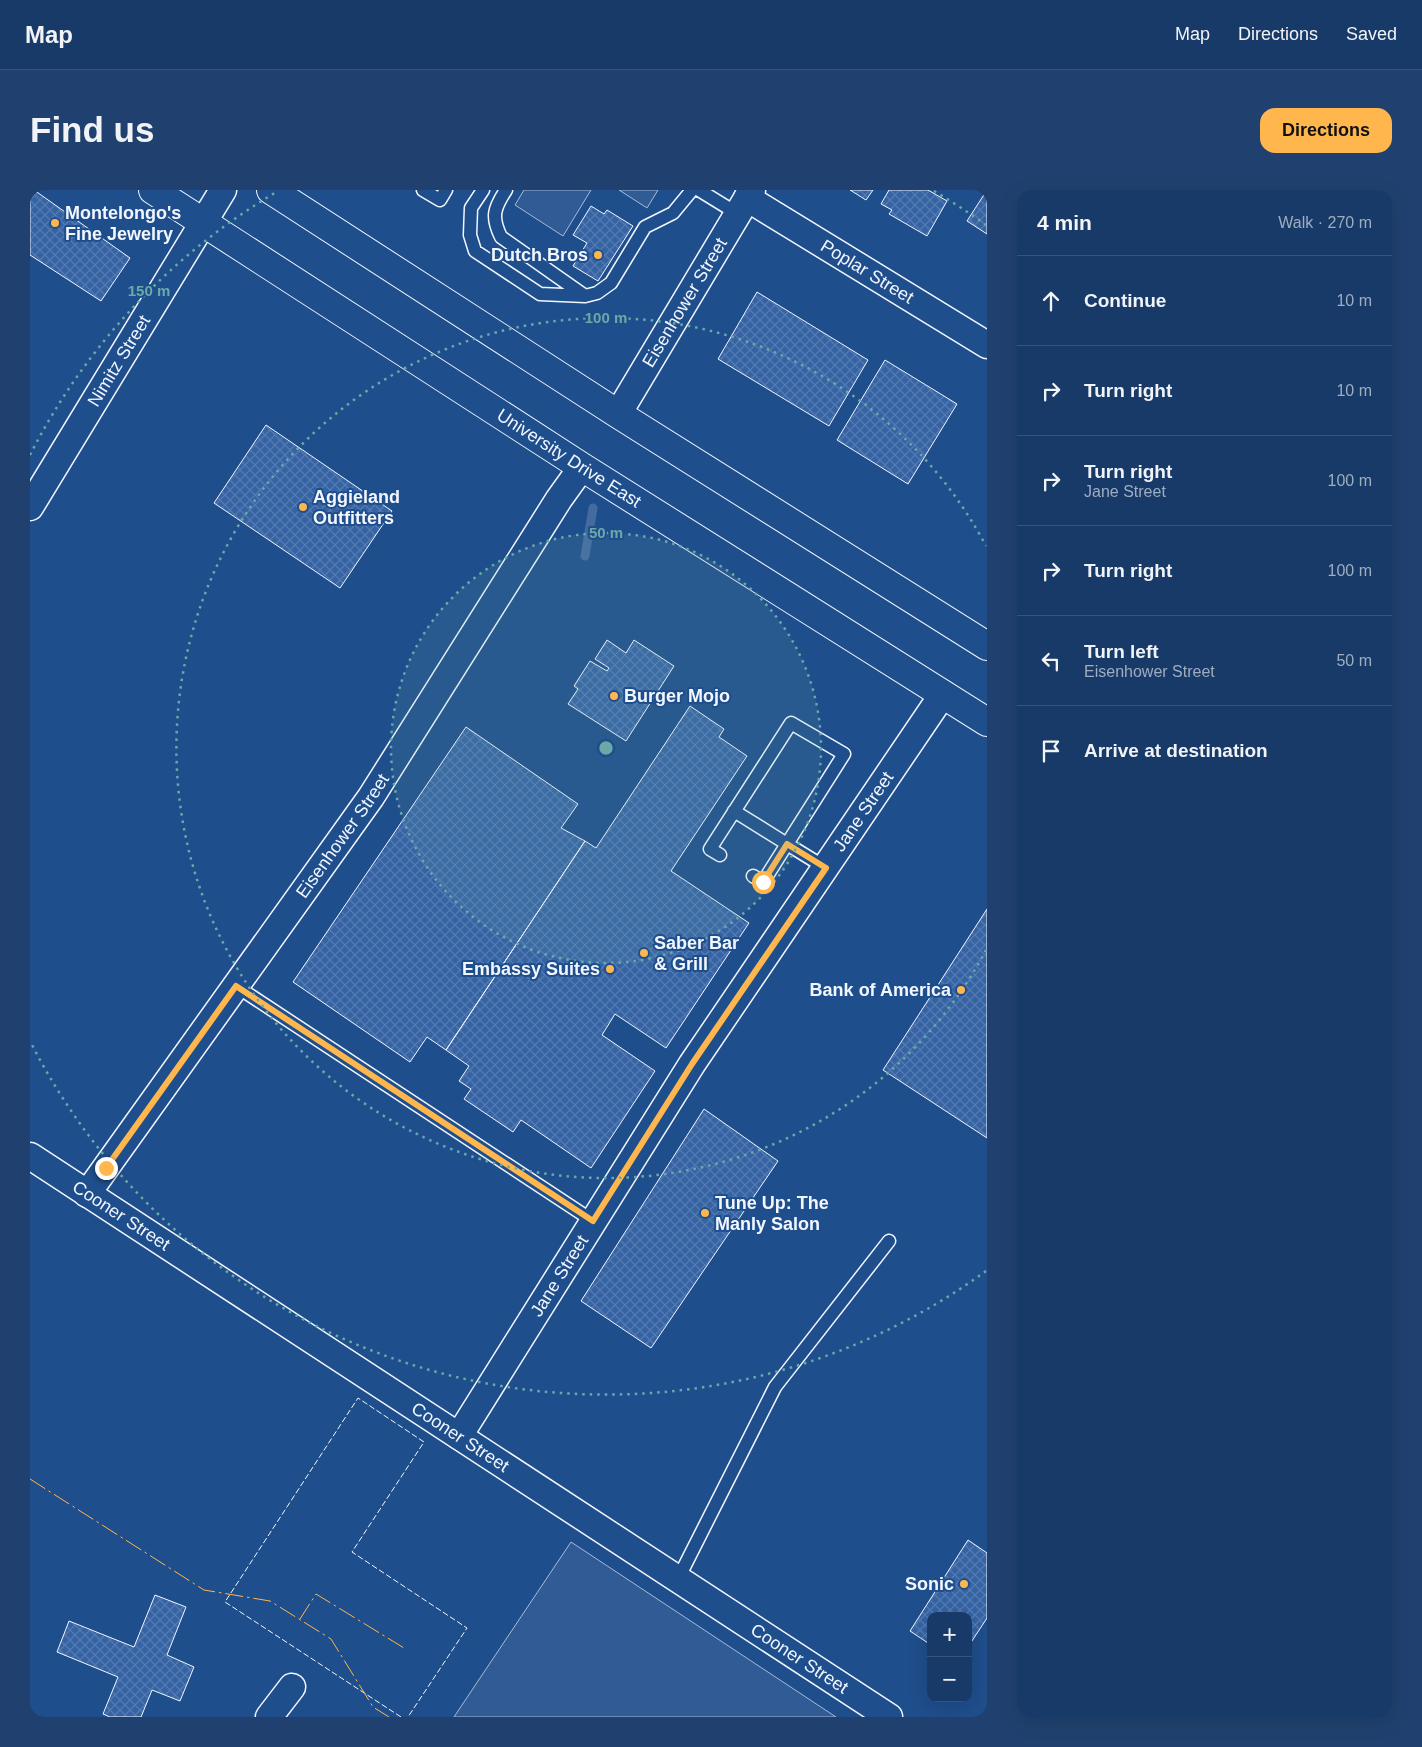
<!DOCTYPE html>
<html lang="en">
<head>
<meta charset="utf-8">
<style>
  body { margin:0; font-family:Arial,sans-serif; background:#20416f; color:#f1f3f6 }
  .controls { position:absolute; right:15px; bottom:15px; display:grid; overflow:hidden; border-radius:10px; box-shadow:0 5px 20px #0002 }
  .controls button { width:45px; height:45px; display:grid; place-items:center; padding:0; border:0; border-bottom:1px solid #36547d; background:#173a69; color:#f1f3f6; font:25px sans-serif }
  .stop { position:absolute; width:15px; height:15px; margin:-11px; border:4px solid #ffb74d; border-radius:50%; background:#fff }
  .stop.end { background:#ffb74d; border-color:#fff; box-shadow:0 1px 5px #0008 }
  .list { margin:0; padding:0; list-style:none }
  h2 { display:flex; justify-content:space-between; align-items:center; height:65px; margin:0; padding:0 20px; font-size:21px }
  h2 small { font-size:16px; font-weight:400; color:#9eadc0 }
  .list li { display:grid; grid-template-columns:32px 1fr auto; gap:15px; align-items:center; box-sizing:border-box; height:90px; padding:0 20px; border-top:1px solid #36547d }
  .list b { display:block; font-size:19px; white-space:nowrap }
  .list p { margin:0; font-size:16px; white-space:nowrap; color:#9eadc0 }
  .list em { font-size:16px; font-style:normal; color:#9eadc0 }
  .icon { flex:none; width:28px; height:28px; fill:none; stroke:currentColor; stroke-width:2; stroke-linecap:round; stroke-linejoin:round }
  .map { position:relative; flex:none; width:957px; height:1527px; overflow:hidden; border-radius:15px }
  header { display:flex; align-items:center; gap:30px; box-sizing:border-box; height:70px; padding:0 25px; background:#173a69; border-bottom:1px solid #36547d }
  header strong { font-size:24px }
  nav { display:flex; gap:28px; margin-inline-start:auto; font-size:18px }
  .intro { display:flex; align-items:center; justify-content:space-between; box-sizing:border-box; height:120px; padding:0 30px }
  h1 { margin:0; font-size:35px }
  .button { padding:12px 22px; border-radius:15px; background:#ffb74d; color:#111; font-size:18px; font-weight:700 }
  main { display:flex; gap:30px; padding:0 30px }
  aside { flex:1; background:#173a69; border-radius:15px; box-shadow:0 5px 20px #0002 }
  .map>svg:first-child { display:block }
  .built { fill:#305b95; stroke:#a8bbd7 }
  .lines { fill:none; stroke-linecap:round; stroke-linejoin:round }
  .stream { stroke:#446ba0; stroke-width:9 }
  .building { fill:url(#building-cross-hatch); stroke:#f2f6ff }
  .lane-casing { stroke:#f2f6ff; stroke-width:15 }
  .street-casing { stroke:#f2f6ff; stroke-width:29 }
  .primary-casing { stroke:#f2f6ff; stroke-width:30 }
  .lane { stroke:#1f4e8c; stroke-width:12 }
  .street { stroke:#1f4e8c; stroke-width:26 }
  .primary { stroke:#1f4e8c; stroke-width:28 }
  .fence { stroke:#f2f6ff; stroke-width:1; stroke-dasharray:6 2.5; stroke-linecap:butt }
  .power { stroke:#ffb74d; stroke-width:1; stroke-dasharray:18 4 2.5 4; stroke-linecap:butt }
  .route { stroke:#ffb74d; stroke-width:6 }
  .ring { fill:none; stroke:#6aa9a8; stroke-width:2.5; stroke-dasharray:2.5 5 }
  .poi-dot { fill:#ffb74d; stroke:#1f4e8c; stroke-width:2 }
  .labels { text-anchor:middle; stroke-width:4; stroke-linejoin:round; paint-order:stroke }
  .poi-label { font-size:18px; font-weight:bold; fill:#f2f6ff; stroke:#1f4e8c; text-anchor:start }
  .street-label { font-size:18px; fill:#f2f6ff; stroke:#1f4e8c }
  .centre { fill:#6aa9a8; stroke:#1f4e8c; stroke-width:2.5 }
  .ring-label { font-size:15px; text-anchor:middle; font-weight:bold; fill:#6aa9a8; stroke:#1f4e8c; stroke-width:4; stroke-linejoin:round; paint-order:stroke }
</style>
</head>
<body>
<header>
<strong>Map</strong>
<nav><a>Map</a><a>Directions</a><a>Saved</a></nav>
</header>
<div class="intro"><h1>Find us</h1><a class="button">Directions</a></div>
<main>
<div class="map">
<svg width="957" height="1527" viewBox="0 0 957 1527">
  <defs>
    <pattern id="building-cross-hatch" width="8" height="8" patternUnits="userSpaceOnUse" patternTransform="scale(1.25)"><rect width="8" height="8" fill="#3563a3"/><path d="M0 0l8 8M0 8l8-8" fill="none" stroke="#537ab1"/></pattern>
  </defs>
  <rect width="100%" height="100%" fill="#1f4e8c"/>
  <path class="built" d="M494,0H561L533,46L485,15Z
    M589,0H628L617,18Z
    M541,1352L806,1527H424Z"/>
  <g class="lines">
    <path class="stream" d="M555,366L563,318"/>
  </g>
  <path class="building" d="M0,0H4L100,68L71,111L0,65Z
    M820,0H843L836,10Z
    M859,0H898L917,11L897,46L859,24L862,20L851,14Z
    M957,0V44L937,31Z
    M561,16L574,24L577,20L603,36L568,91L543,76L557,53L543,45Z
    M727,102L838,170L799,236L688,169Z
    M855,170L927,214L878,294L807,250Z
    M236,235L362,321L310,398L184,313Z
    M577,450L596,463L604,450L644,476L596,551L538,514L548,499L544,496L560,471L577,481L579,478L565,469Z
    M660,516L694,539L689,547L717,566L641,681L719,733L636,858L585,824L572,845L625,881L561,978L491,930L483,942L434,909L441,899L429,891L439,876L416,860L555,651L566,658Z
    M436,537L548,614L531,638L555,651L416,860L397,847L380,872L263,792Z
    M957,719V948L853,880Z
    M674,919L748,971L621,1158L551,1111Z
    M938,1350L957,1363V1428L938,1457V1426H901V1455L880,1441Z
    M125,1405L156,1417L137,1465L164,1477L150,1511L122,1500L111,1527H80L73,1524L88,1487L27,1462L39,1431L104,1457Z"/>
  <g class="lines">
    <defs>
      <path id="lane" d="M393,0L410,10L416,0
        M453,0L441,18L440,45L445,61L510,104L555,106L567,103L581,93L615,37L643,23L662,0
        M476,0C464,18 461,27 471,47L555,106
        M669,0L708,24
        M690,665L680,659L761,533L814,564L757,654L704,621
        M723,686L733,692L757,654L796,678
        M206,796L563,1031
        M648,1389L745,1197L859,1051"/>
      <g id="street">
        <path id="s1" d="M717,8L957,155"/>
        <path id="s2" d="M588,224L722,0"/>
        <path id="s3" d="M0,317L193,0"/>
        <path id="s4" d="M0,966L859,1527"/>
        <path id="s5" d="M57,1004L341,607L529,309L552,277"/>
        <path id="s6" d="M429,1246L662,874L913,504"/>
        <path d="M239,1527L262,1497"/>
      </g>
      <g id="primary">
        <path id="s7" d="M123,0L552,277L957,532"/>
        <path d="M241,0L588,224L957,456"/>
      </g>
    </defs>
    <use href="#lane" class="lane-casing"/>
    <use href="#street" class="street-casing"/>
    <use href="#primary" class="primary-casing"/>
    <use href="#lane" class="lane"/>
    <use href="#street" class="street"/>
    <use href="#primary" class="primary"/>
    <path class="fence" d="M371,1527L195,1412L328,1208L394,1252L322,1362L437,1438L378,1527"/>
    <path class="power" d="M0,1289L174,1400L240,1411L301,1449L343,1517L359,1527
      M270,1429L286,1404L374,1458"/>
  </g>
  <g class="lines">
    <path class="route" d="M76,978L206,796L563,1031L662,874L796,678L757,654L733,692"/>
  </g>
  <circle cx="576" cy="558" r="215" fill="#6aa9a8" fill-opacity=".12"/>
  <g class="ring">
    <circle cx="576" cy="558" r="215"/>
    <path d="M956 760A430 430 0 1 1 956 356"/>
    <path d="M956 1081A646 646 0 0 1 0 851M0 265A646 646 0 0 1 248 1M904 1A646 646 0 0 1 956 35"/>
  </g>
  <g class="poi-dot">
    <circle cx="25" cy="33" r="5"/>
    <circle cx="568" cy="65" r="5"/>
    <circle cx="273" cy="317" r="5"/>
    <circle cx="584" cy="506" r="5"/>
    <circle cx="614" cy="763" r="5"/>
    <circle cx="580" cy="779" r="5"/>
    <circle cx="931" cy="800" r="5"/>
    <circle cx="675" cy="1023" r="5"/>
    <circle cx="934" cy="1394" r="5"/>
  </g>
  <g class="labels">
    <g class="poi-label">
      <text x="35" y="29">Montelongo's<tspan x="35" dy="21">Fine Jewelry</tspan></text>
      <text x="558" y="71" text-anchor="end">Dutch Bros</text>
      <text x="283" y="313">Aggieland<tspan x="283" dy="21">Outfitters</tspan></text>
      <text x="594" y="512">Burger Mojo</text>
      <text x="624" y="759">Saber Bar<tspan x="624" dy="21">&amp; Grill</tspan></text>
      <text x="570" y="785" text-anchor="end">Embassy Suites</text>
      <text x="921" y="806" text-anchor="end">Bank of America</text>
      <text x="685" y="1019">Tune Up: The<tspan x="685" dy="21">Manly Salon</tspan></text>
      <text x="924" y="1400" text-anchor="end">Sonic</text>
    </g>
    <g class="street-label">
      <text dy="6" stroke="none"><textPath href="#s1" startOffset="141">Poplar Street</textPath></text>
      <text dy="6" stroke="none"><textPath href="#s2" startOffset="130">Eisenhower Street</textPath></text>
      <text dy="6" stroke="none"><textPath href="#s3" startOffset="171">Nimitz Street</textPath></text>
      <text dy="6" stroke="none"><textPath href="#s7" startOffset="495">University Drive East</textPath></text>
      <text dy="6" stroke="none"><textPath href="#s6" startOffset="744">Jane Street</textPath></text>
      <text dy="6" stroke="none"><textPath href="#s5" startOffset="440">Eisenhower Street</textPath></text>
      <text dy="6" stroke="none"><textPath href="#s4" startOffset="109">Cooner Street</textPath></text>
      <text dy="6" stroke="none"><textPath href="#s6" startOffset="189">Jane Street</textPath></text>
      <text dy="6" stroke="none"><textPath href="#s4" startOffset="514">Cooner Street</textPath></text>
      <text dy="6" stroke="none"><textPath href="#s4" startOffset="919">Cooner Street</textPath></text>
    </g>
  </g>
  <circle cx="576" cy="558" r="8" class="centre"/>
  <g class="ring-label">
    <text x="119" y="106">150 m</text>
    <text x="576" y="133">100 m</text>
    <text x="576" y="348">50 m</text>
  </g>
</svg>
<div class="controls">
<button>+</button>
<button>−</button>
</div>
<div class="stop" style="left:733px;top:692px"></div>
<div class="stop end" style="left:76px;top:978px"></div>
</div>
<aside>
<h2>4 min<small>Walk · 270 m</small></h2>
<ul class="list">
<li><svg class="icon" aria-label="ahead" viewBox="0 0 24 24"><path d="M12 20V5M6 11l6-6 6 6"/></svg><div><b>Continue</b></div><em>10 m</em></li>
<li><svg class="icon" aria-label="right" viewBox="0 0 24 24"><path d="M7 20v-9h11M14 6l5 5-5 5"/></svg><div><b>Turn right</b></div><em>10 m</em></li>
<li><svg class="icon" aria-label="right" viewBox="0 0 24 24"><path d="M7 20v-9h11M14 6l5 5-5 5"/></svg><div><b>Turn right</b><p>Jane Street</p></div><em>100 m</em></li>
<li><svg class="icon" aria-label="right" viewBox="0 0 24 24"><path d="M7 20v-9h11M14 6l5 5-5 5"/></svg><div><b>Turn right</b></div><em>100 m</em></li>
<li><svg class="icon" aria-label="left" viewBox="0 0 24 24"><path d="M17 20v-9H6M10 6l-5 5 5 5"/></svg><div><b>Turn left</b><p>Eisenhower Street</p></div><em>50 m</em></li>
<li><svg class="icon" aria-label="arrive" viewBox="0 0 24 24"><path d="M6 21V4h12l-3 4 3 4H6"/></svg><div><b>Arrive at destination</b></div></li>
</ul>
</aside>
</main>
</body>
</html>
